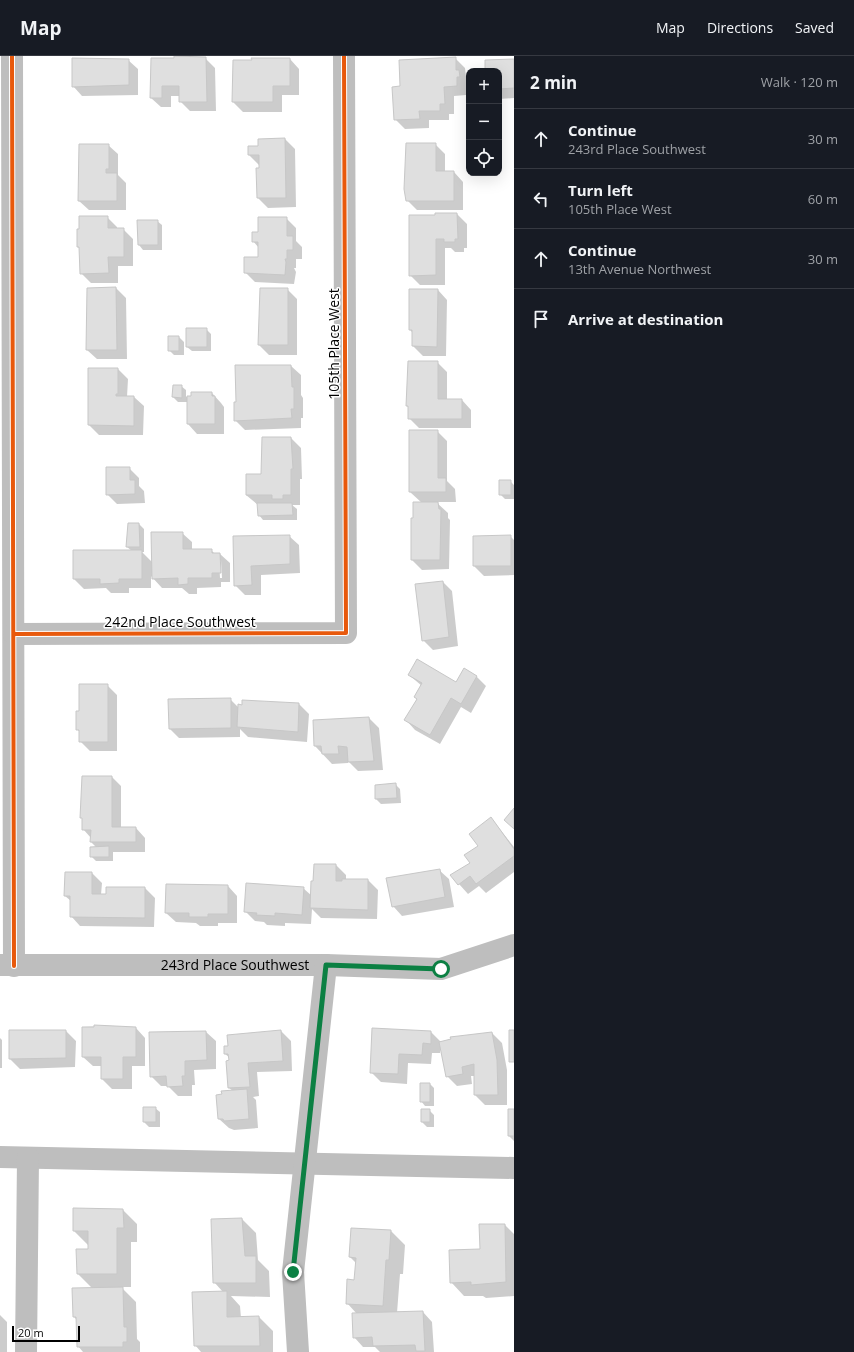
<!DOCTYPE html>
<html lang="en">
<head>
<meta charset="utf-8">
<style>
  body { margin:0; font-family:"Open Sans",sans-serif; background:#242831; color:#f1f3f6 }
  .controls { position:absolute; right:12px; top:12px; display:grid; overflow:hidden; border-radius:8px; box-shadow:0 4px 16px #0002 }
  .controls button { width:36px; height:36px; display:grid; place-items:center; padding:0; border:0; border-bottom:1px solid #363941; background:#171b24; color:#f1f3f6; font:20px sans-serif }
  .scale { position:absolute; left:12px; bottom:10px; width:68px; box-sizing:border-box; padding-left:4px; border:2px solid #000; border-top:0; font-size:11px; line-height:14px; white-space:nowrap; color:#000; -webkit-text-stroke:3px #fff; paint-order:stroke }
  .stop { position:absolute; width:12px; height:12px; margin:-9px; border:3px solid #0b8043; border-radius:50%; background:#fff }
  .stop.end { background:#0b8043; border-color:#fff; box-shadow:0 1px 4px #0008 }
  .list { margin:0; padding:0; list-style:none }
  h2 { display:flex; justify-content:space-between; align-items:center; height:52px; margin:0; padding:0 16px; font-size:17px }
  h2 small { font-size:13px; font-weight:400; color:#9ea1a6 }
  .list li { display:grid; grid-template-columns:26px 1fr auto; gap:12px; align-items:center; box-sizing:border-box; height:60px; padding:0 16px; border-top:1px solid #363941 }
  .list b { display:block; font-size:15px; white-space:nowrap }
  .list p { margin:0; font-size:13px; white-space:nowrap; color:#9ea1a6 }
  .list em { font-size:13px; font-style:normal; color:#9ea1a6 }
  .icon { flex:none; width:22px; height:22px; fill:none; stroke:currentColor; stroke-width:2; stroke-linecap:round; stroke-linejoin:round }
  .map { position:relative; flex:none; width:514px; height:1296px; overflow:hidden }
  header { display:flex; align-items:center; gap:24px; box-sizing:border-box; height:56px; padding:0 20px; background:#171b24; border-bottom:1px solid #363941 }
  header strong { font-size:19px }
  nav { display:flex; gap:22px; margin-inline-start:auto; font-size:14px }
  main { display:flex }
  aside { flex:1; background:#171b24 }
  .map>svg:first-child { display:block }
  .shadow { fill:#0003; fill-rule:evenodd }
  .building { fill:#dfdfdf; stroke:#c7c7c7 }
  .lines { fill:none; stroke-linecap:round; stroke-linejoin:round }
  .minor { stroke:#bebebe; stroke-width:22 }
  .cycleway-casing { stroke:#fff; stroke-width:6 }
  .cycleway { stroke:#e8590c; stroke-width:4 }
  .route { stroke:#0b8043; stroke-width:5 }
  .labels { text-anchor:middle; stroke-width:3; stroke-linejoin:round; paint-order:stroke }
  .street-label { font-size:14px; fill:#000; stroke:#fff }
</style>
</head>
<body>
<header>
<strong>Map</strong>
<nav><a>Map</a><a>Directions</a><a>Saved</a></nav>
</header>
<main>
<div class="map">
<svg width="514" height="1296" viewBox="0 0 514 1296">
  <rect width="100%" height="100%" fill="#fff"/>
  <path class="shadow" d="M175,0L205,2L215,12L216,55H190L180,45V40H171V51H161L151,42L175,3Z
    M455,2L465,12L466,21L469,25V31H466V39L454,40V58H449V64H429V72L405,73L395,63L401,31Z
    M290,3L299,13V39H282V56H243L233,46Z
    M128,4L138,13V39L82,40L73,30Z
    M514,4V42L499,43V15H486Z
    M285,83L295,93L296,151L268,152L258,142L257,113H260L259,109L249,99Z
    M435,88L445,98V116H454L463,126V154H417L407,144Z
    M108,89L118,98V119L126,127V154H89L79,145Z
    M457,158L467,168V192H464V196H455L451,192H445V229H420L410,219V160Z
    M107,161L117,171V173H123L133,183V210H118V227H91L81,217V194L78,191Z
    M286,162L296,172V185L302,191V203H296V212H294L296,216L294,228L255,226L245,216L259,202V192L253,185L259,177Z
    M138,165H157L162,169V194H143L139,189Z
    M116,232L126,242L127,303H97L87,294L88,233Z
    M287,233L297,243V299H269L259,289V261H261Z
    M410,234H438L447,244L446,300H423L413,290V277L410,274Z
    M206,273L211,278V295H192L187,291Z
    M179,281L184,286V299H174L169,294Z
    M409,306H437L447,316V344H462L471,354V372H419L409,362V352L407,350Z
    M291,310L301,319V339L303,342V362H301V372L245,374L235,364Z
    M118,313L128,323L127,341H134L144,350L143,379H99L89,369Z
    M181,330L186,334V341L212,337L221,347L224,351V378H197L188,368V346H178L173,341Z
    M437,375L447,385V425L455,433L456,446H436L448,457V462L450,464L449,513L422,514L412,504L414,463L422,447L410,436Z
    M291,382L301,392L302,423H300V449H292L297,453V464H263L259,459L258,449L246,439Z
    M129,412L139,422V430L144,435L145,447L117,448L107,438Z
    M511,426L514,429V443H505L500,438Z
    M139,468L144,473V496H142L152,506L182,477L192,486V494H211L215,498H220L230,507V526H221V531L197,532V538H189L182,532H162L151,520V532H129V537H111L106,532L84,533L74,523L132,495L127,491ZM219,503L221,505L222,522H220Z
    M289,480L299,489L300,517L261,519V539H245L235,529L234,481Z
    M510,480L514,484V519L484,520L474,510Z
    M443,526L452,535L458,590L433,594L423,584Z
    M409,619L456,627L476,620L486,630L471,657L461,651L440,688L415,674L406,664L417,643L415,641L422,630Z
    M107,629L117,639V695H90L80,685V676L77,673L80,656Z
    M230,643L239,652L299,648L309,658L307,686L248,681L240,673V681L179,682L170,673Z
    M369,662L379,672L383,714L358,715L348,705V707L332,708L315,690Z
    M112,721L121,730V772H136L145,782V796H113V805H96L91,800L97,792L91,786V782L83,773V763L81,761Z
    M395,728L400,733L401,747L381,748L376,743Z
    M491,762L514,791V816L486,837L479,830L468,838L459,828L479,790Z
    M336,809L346,819V824H368L378,834L377,863L321,862L312,853L311,868L285,867V870L267,869L264,866L255,865L245,855L303,832L312,840Z
    M439,814L449,823L454,851L402,860L393,850Z
    M92,817L102,827L101,839L145,832L155,842L154,871L80,870L71,860V845L65,840Z
    M228,830L237,840V867H218V870H200L196,867L176,866L166,857Z
    M111,970L136,972L145,982V1010H132V1033H112L102,1023V1010H93L83,1001V971Z
    M66,975L76,985L75,1011L20,1013L10,1003Z
    M281,975L291,985L292,1015L257,1016L259,1040L253,1041L256,1044L258,1072L234,1074L229,1072L219,1063L233,1035L229,1032V1001L225,998Z
    M206,976L216,985V1013L194,1014L195,1029H192V1040H178L168,1030H161L151,1020Z
    M431,976L441,986L492,977L502,987L507,1014V1049H485L475,1039V1020H471L472,1028L457,1030L447,1020L440,991V997H432L431,1008L408,1007L407,1028L381,1026L371,1016Z
    M0,982L2,984V1012H0Z
    M430,1028L434,1032V1050H425L421,1045Z
    M155,1052L160,1056V1071H149L144,1066Z
    M429,1054L434,1059V1071H427L422,1066Z
    M514,1054V1085L509,1080Z
    M74,1153L123,1154L137,1168V1186H131V1231H121L136,1246L137,1283L140,1286V1296H83L78,1290L77,1264L74,1261L93,1233L78,1218L89,1194L88,1189L74,1175Z
    M242,1163L256,1177L258,1204L269,1215L270,1241L231,1240L240,1250L241,1262L259,1261L273,1275V1296H201L195,1289L223,1236L214,1226Z
    M505,1169L514,1178V1240L486,1242L483,1240H464L451,1226Z
    M391,1175L405,1189L403,1218H400L397,1257L423,1256L432,1266L434,1296H380L375,1291H363L354,1281L357,1258L347,1247L355,1225L357,1208L350,1201Z
    M0,1259L7,1266V1296H0Z"/>
  <path class="building" d="M174,0L206,1L207,46H179V30H162V42H150L151,2H174Z
    M456,1V14H459L460,21H457V30L444,31L445,48H440V55H419L420,63L394,64L392,31L400,30L399,4Z
    M72,2L129,3V29L72,31Z
    M251,2H290V30H273V46H232L233,4H252Z
    M514,3V32L499,33V15H485V4Z
    M285,82L286,142H257L256,112H259V99H248V90H258V83Z
    M406,87H436V115H454V145H406L404,133Z
    M79,88H109V113H106V117H117V145H78Z
    M435,157H457L458,183H455V186H444V183H436V219L409,220V159H435Z
    M79,160H108V172H124V201H108L109,217L80,218L79,191H77V173H79Z
    M258,161H287V180H293V194H287V203H285L286,206L285,219L244,217V201H258V186H252V176H258Z
    M137,164H158V189H138Z
    M116,231L117,294H86L87,232Z
    M260,232H288V289H258Z
    M409,233H438L437,291L412,290V274H409Z
    M186,272H207V291H186Z
    M168,280H179V295H168Z
    M408,305H438V343H462V363H408V350H406Z
    M235,309H291L292,331H294V353H291L292,362L234,365V346H236Z
    M88,312H118V338H116V340H134V370L88,369Z
    M173,329H182V342L172,341Z
    M191,336H212V340H215V368H187V340H191Z
    M409,374H438V422H446V436H409Z
    M262,381H291L293,413H291V439H283V443H272V439H246V418H261Z
    M106,411H130V424H135V438L106,439Z
    M499,424H511V439H499Z
    M413,446H438L439,453H441L440,504H411V462H413Z
    M257,447H292L293,459L258,460Z
    M128,467H139L140,491H126Z
    M151,476H183V493H212V497H220L221,517H212V522H188V528L178,529V522L152,523Z
    M290,479V508L251,510L252,529L234,530L233,480Z
    M511,479V510H473V480Z
    M73,494H142V523H119V527L100,528V523H73Z
    M443,525L449,581L422,585L415,528Z
    M417,603L456,626L464,612L477,620L461,648L451,642L430,679L404,664L417,643L414,641L422,627L408,619Z
    M79,628H108V686H79V674H76V655H79Z
    M231,642V672L169,673L168,643Z
    M242,644L299,647L298,676L237,671L238,648L242,649Z
    M369,661L374,705L348,706L347,691L338,690L339,698H322L321,690H314L313,664Z
    M82,720H112V771H136V786H90L91,774H82V762H80Z
    M396,727L397,742L375,743V729Z
    M514,752V773L504,764Z
    M491,761L514,793V800L476,828L470,820L458,829L450,819L470,807L464,799L478,790L469,778Z
    M109,790V801H90V791Z
    M314,808H336V825H342V823H368V854L310,852L311,825H313Z
    M440,813L445,841L392,851L386,822Z
    M65,816H92V838H106V831H145V862L70,861V840H64Z
    M246,827L304,831L302,859L275,857V860L256,859L257,857L244,856Z
    M166,828L228,829V858H208V861H189V857H165Z
    M94,969L136,971V1001H123V1023H101V1001H82V971H94Z
    M372,972L431,975V988L423,987L422,999L399,998L398,1018L370,1017Z
    M9,974H66V1002L9,1003Z
    M281,974L283,1005L248,1007L250,1031L228,1032L226,1005L229,1004L228,998H224V990H228L227,979Z
    M509,974H514V1006H509Z
    M206,975L207,1004L185,1005V1020H182L183,1030L167,1031L166,1020L150,1021L149,976Z
    M492,976L497,1004L498,1039H474V1008L462,1011L463,1018L446,1021L439,986L451,983L450,981Z
    M420,1027H430V1046H420Z
    M247,1033L249,1063L224,1065L223,1063H218L216,1039L222,1038L221,1035Z
    M143,1051H156V1066H143Z
    M421,1053H430V1066H421Z
    M508,1053H514V1080H508Z
    M73,1152L123,1153L124,1172H117V1218H77L76,1193H88V1175H73Z
    M242,1162L245,1200H256V1227H213L211,1163Z
    M479,1168H505L506,1226L471,1229V1226L450,1227L449,1194L480,1193Z
    M351,1172L391,1174L389,1204H386L383,1250L346,1248L347,1223L354,1224L356,1202L349,1201Z
    M123,1231L124,1271H127V1286H123V1291H77L76,1261H73L72,1232Z
    M227,1235V1261L259,1260L260,1290H194L192,1236Z
    M423,1255L425,1295H416L415,1289L373,1290L372,1281L353,1282L352,1257Z"/>
  <g class="lines">
    <g class="minor">
      <path d="M12,0L14,910"/>
      <path d="M14,578L346,577L344,0"/>
      <path id="s1" d="M0,909H326L441,913L514,889"/>
      <path d="M0,1101L514,1112"/>
      <path d="M26,1296L28,1102"/>
      <path d="M298,1296L293,1216L326,909"/>
    </g>
    <defs>
      <path id="cycleway" d="M12,0L14,910
        M14,578L346,577L344,0"/>
    </defs>
    <use href="#cycleway" class="cycleway-casing"/>
    <use href="#cycleway" class="cycleway"/>
  </g>
  <g class="lines">
    <path class="route" d="M293,1216L326,909L441,913"/>
  </g>
  <g class="labels">
    <g class="street-label">
      <text transform="translate(334 288) rotate(-90)" y="5">105th Place West</text>
      <text x="180" y="571">242nd Place Southwest</text>
      <text dy="5" stroke="none"><textPath href="#s1" startOffset="235">243rd Place Southwest</textPath></text>
    </g>
  </g>
</svg>
<div class="controls">
<button>+</button>
<button>−</button>
<button><svg class="icon" aria-label="locate" viewBox="0 0 24 24"><circle cx="12" cy="12" r="6"/><path d="M12 2v4M12 18v4M2 12h4M18 12h4"/></svg></button>
</div>
<div class="scale">20 m</div>
<div class="stop" style="left:441px;top:913px"></div>
<div class="stop end" style="left:293px;top:1216px"></div>
</div>
<aside>
<h2>2 min<small>Walk · 120 m</small></h2>
<ul class="list">
<li><svg class="icon" aria-label="ahead" viewBox="0 0 24 24"><path d="M12 20V5M6 11l6-6 6 6"/></svg><div><b>Continue</b><p>243rd Place Southwest</p></div><em>30 m</em></li>
<li><svg class="icon" aria-label="left" viewBox="0 0 24 24"><path d="M17 20v-9H6M10 6l-5 5 5 5"/></svg><div><b>Turn left</b><p>105th Place West</p></div><em>60 m</em></li>
<li><svg class="icon" aria-label="ahead" viewBox="0 0 24 24"><path d="M12 20V5M6 11l6-6 6 6"/></svg><div><b>Continue</b><p>13th Avenue Northwest</p></div><em>30 m</em></li>
<li><svg class="icon" aria-label="arrive" viewBox="0 0 24 24"><path d="M6 21V4h12l-3 4 3 4H6"/></svg><div><b>Arrive at destination</b></div></li>
</ul>
</aside>
</main>
</body>
</html>
